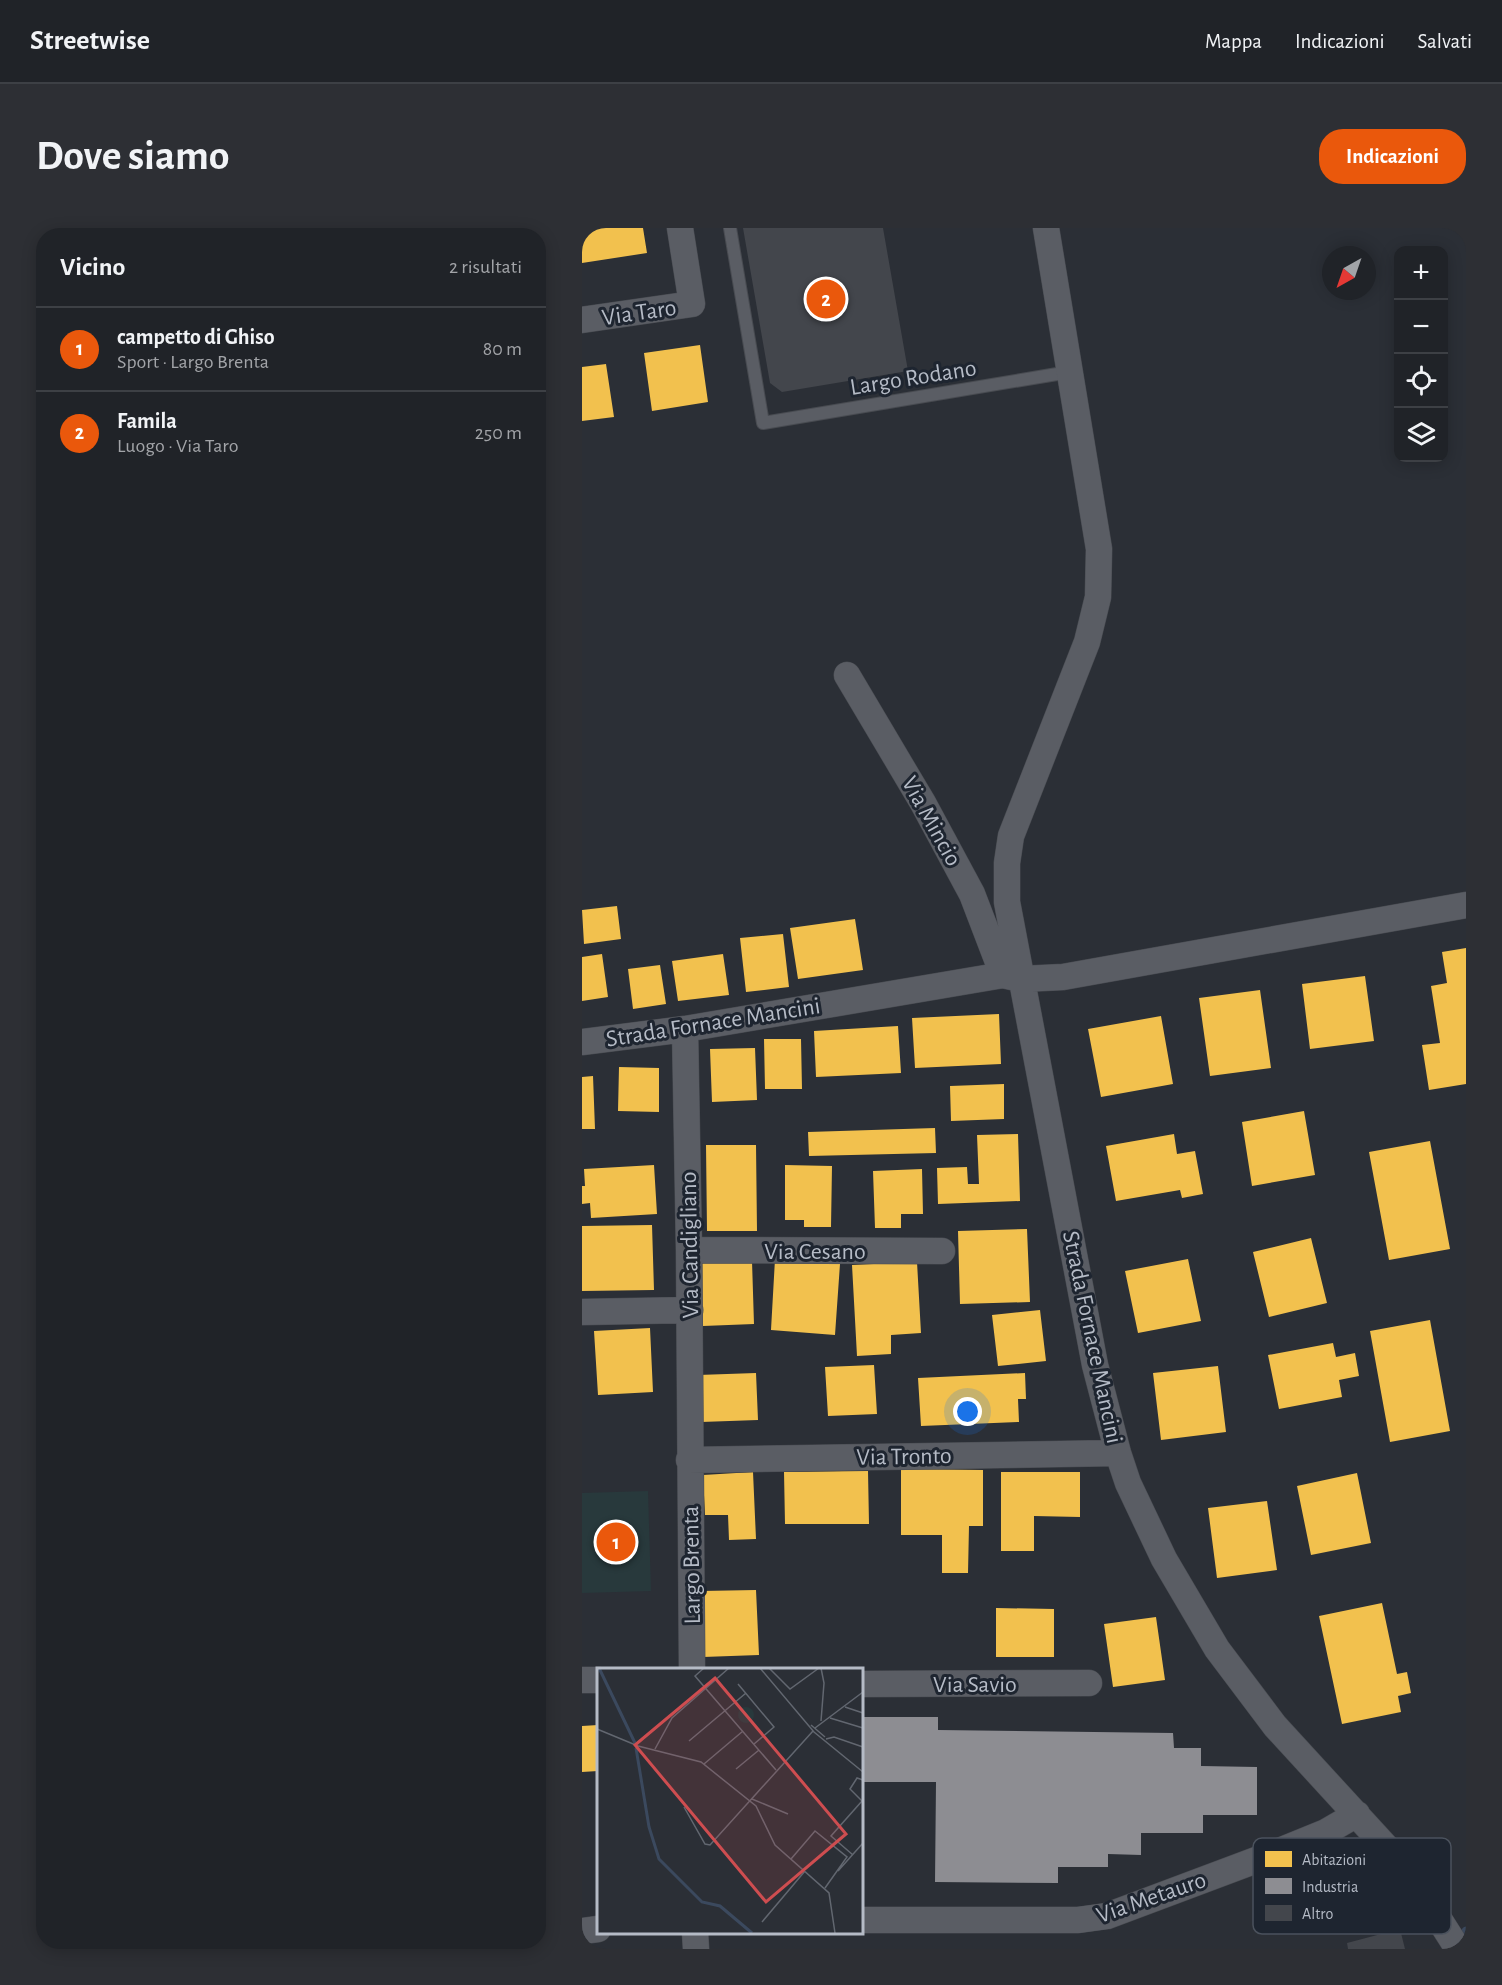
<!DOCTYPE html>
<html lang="it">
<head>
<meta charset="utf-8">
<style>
  body { margin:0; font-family:"Alegreya Sans",sans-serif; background:#2d2f34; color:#f1f3f6 }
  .controls { position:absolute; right:18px; top:18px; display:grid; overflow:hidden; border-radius:12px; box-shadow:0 3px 15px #0003 }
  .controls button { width:54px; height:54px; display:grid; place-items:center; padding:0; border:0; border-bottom:2px solid #3d4045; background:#202328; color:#f1f3f6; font:30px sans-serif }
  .compass { position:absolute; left:740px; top:18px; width:54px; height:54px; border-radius:50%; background:#202328; box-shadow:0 3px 15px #0003; rotate:220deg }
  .you { position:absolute; left:386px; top:1184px; width:21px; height:21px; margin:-15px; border:4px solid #fff; border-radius:50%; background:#1a73e8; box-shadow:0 0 0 9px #1a73e833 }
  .badge { display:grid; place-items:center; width:39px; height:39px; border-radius:50%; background:#ea580c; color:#fff; font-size:20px; font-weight:700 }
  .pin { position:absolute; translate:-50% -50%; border:3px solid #fff; box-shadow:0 2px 6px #0006 }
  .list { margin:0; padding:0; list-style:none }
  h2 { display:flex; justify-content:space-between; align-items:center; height:78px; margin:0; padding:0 24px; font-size:26px }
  h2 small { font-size:20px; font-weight:400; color:#a2a4a8 }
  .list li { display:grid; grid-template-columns:39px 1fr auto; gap:18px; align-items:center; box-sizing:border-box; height:84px; padding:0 24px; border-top:2px solid #3d4045 }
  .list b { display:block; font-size:22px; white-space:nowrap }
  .list p { margin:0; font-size:20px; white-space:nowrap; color:#a2a4a8 }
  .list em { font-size:20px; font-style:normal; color:#a2a4a8 }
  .icon { flex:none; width:33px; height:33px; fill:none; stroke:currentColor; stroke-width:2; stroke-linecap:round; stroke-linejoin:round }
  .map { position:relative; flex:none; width:884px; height:1721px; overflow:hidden; border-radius:24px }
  header { display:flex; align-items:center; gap:36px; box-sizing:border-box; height:84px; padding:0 30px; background:#202328; border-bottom:2px solid #3d4045 }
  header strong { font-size:28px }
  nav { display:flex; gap:33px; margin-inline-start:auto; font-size:21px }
  .intro { display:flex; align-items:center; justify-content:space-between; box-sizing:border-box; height:144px; padding:0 36px }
  h1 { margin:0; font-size:42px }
  .button { padding:15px 27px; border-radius:24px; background:#ea580c; color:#fff; font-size:21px; font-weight:700 }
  main { display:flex; gap:36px; padding:0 36px }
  aside { flex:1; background:#202328; border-radius:24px; box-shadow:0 3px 15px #0003 }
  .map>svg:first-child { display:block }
  .green { fill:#28393c }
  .homes { fill:#f2c14e }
  .industry { fill:#8d8d92 }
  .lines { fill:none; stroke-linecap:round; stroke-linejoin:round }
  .stream { stroke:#3b495e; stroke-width:9 }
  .building { fill:#43464c }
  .lane-casing { stroke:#484b51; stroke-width:14 }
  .street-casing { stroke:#484b51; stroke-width:27 }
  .lane { stroke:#5a5d64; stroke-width:12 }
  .street { stroke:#5a5d64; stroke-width:26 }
  .labels { text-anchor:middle; stroke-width:6; stroke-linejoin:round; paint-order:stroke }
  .street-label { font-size:24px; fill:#b5bbc6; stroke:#1e2530 }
  .inset-river { fill:none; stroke:#3b495e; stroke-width:3 }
  .inset-road { fill:none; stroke:#626770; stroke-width:1.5 }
  .view { fill:#ce4d50; fill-opacity:0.15; stroke:#ce4d50; stroke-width:3 }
  .inset-edge { fill:none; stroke:#b5bbc6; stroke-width:3 }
  .key { fill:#1e2530; stroke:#4b525d; stroke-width:1.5 }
  .key-label { font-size:16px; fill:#b5bbc6 }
</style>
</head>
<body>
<header>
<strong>Streetwise</strong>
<nav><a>Mappa</a><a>Indicazioni</a><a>Salvati</a></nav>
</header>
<div class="intro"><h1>Dove siamo</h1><a class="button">Indicazioni</a></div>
<main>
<aside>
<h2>Vicino<small>2 risultati</small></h2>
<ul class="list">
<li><span class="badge">1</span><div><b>campetto di Ghiso</b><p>Sport · Largo Brenta</p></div><em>80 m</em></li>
<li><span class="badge">2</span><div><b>Famila</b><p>Luogo · Via Taro</p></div><em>250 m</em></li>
</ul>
</aside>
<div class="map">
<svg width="884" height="1721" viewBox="0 0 884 1721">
  <rect width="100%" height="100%" fill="#2b2f36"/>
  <path class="green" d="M66,1263L69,1363L0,1365V1265Z"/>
  <path class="homes" d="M0,0H61L65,25L0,35Z
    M118,117L126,174L70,183L62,125Z
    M24,136L32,189L0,193V139Z
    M35,678L39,711L2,716L0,682Z
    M273,691L281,742L216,751L208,700Z
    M201,706L207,759L164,764L158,710Z
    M884,720V856L847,862L840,817L858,815L849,758L865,755L860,724Z
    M20,726L26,769L0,773V729Z
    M141,726L147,767L96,773L90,733Z
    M78,737L84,776L51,781L46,741Z
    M783,748L792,813L728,821L720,756Z
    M678,762L689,840L628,848L617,770Z
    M417,786L419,836L333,840L330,790Z
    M579,788L591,856L519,869L506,801Z
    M316,798L319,845L234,849L232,803Z
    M182,811H219L220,861H183Z
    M173,820L175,872L130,874L128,821Z
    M37,839L77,840V884L36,883Z
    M11,848L13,901H0V849Z
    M422,856V891L369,893L368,858Z
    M722,883L733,947L670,958L660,894Z
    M353,900L354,925L227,928L226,904Z
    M436,906L438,973L356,976L355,940L385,939L386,956H397L395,907Z
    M592,906L595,926L613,923L621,966L600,970L598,962L534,973L524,918Z
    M848,913L868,1021L807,1032L787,924Z
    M124,917H174L175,1003H125Z
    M72,937L75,986L9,990L8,975L0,976V958H3L2,941Z
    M203,937L250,938L249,999H222V992H203Z
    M340,941L341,986H319V1000H293L291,943Z
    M70,997L72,1062L0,1063V998Z
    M445,1001L448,1074L378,1076L376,1003Z
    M729,1010L745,1075L687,1089L671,1024Z
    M193,1031L258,1036L253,1107L189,1102Z
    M606,1031L619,1093L556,1105L543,1043Z
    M170,1033L172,1096L121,1098L118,1035Z
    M335,1034L339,1105L309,1107V1126L275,1128L270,1037Z
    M458,1082L464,1133L416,1138L410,1087Z
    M848,1092L868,1203L808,1214L788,1103Z
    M68,1100L71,1164L16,1167L12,1103Z
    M751,1115L754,1129L773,1125L777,1148L757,1152L760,1169L697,1181L686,1127Z
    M292,1137L295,1186L246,1188L243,1139Z
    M636,1138L644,1204L579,1212L571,1145Z
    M174,1145L176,1192L119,1194L116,1147Z
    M443,1145L444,1171H436L437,1194L339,1198L336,1150Z
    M319,1241L401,1242V1298H387L386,1345H360V1307H319Z
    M286,1243L287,1296H203L202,1244Z
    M171,1244L174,1311L147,1312L146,1287H123L121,1247Z
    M419,1244H498V1289L452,1288V1323H419Z
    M775,1245L789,1315L729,1327L715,1258Z
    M685,1273L695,1342L635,1350L626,1280Z
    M174,1362L177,1427L121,1429L119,1363Z
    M800,1375L815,1446L825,1444L829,1465L816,1468L819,1484L760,1496L737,1388Z
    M414,1380L472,1381V1429H414Z
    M574,1389L583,1452L531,1459L522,1396Z
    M16,1497V1543L0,1544V1498Z"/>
  <path class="industry" d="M279,1489H356V1502L591,1505L592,1520H619V1538L675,1539V1587H621V1605H559V1627L526,1626V1639H476V1655L353,1654L354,1554H279Z"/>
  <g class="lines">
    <path class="stream" d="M878,1719L884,1703"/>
  </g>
  <path class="building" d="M161,0H301L326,143L200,164L188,155Z
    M818,1701L823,1721H766L765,1715Z"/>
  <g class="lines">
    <defs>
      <path id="lane" d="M148,0L181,195L487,144"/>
      <path id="street" d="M464,0L517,321L516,369L505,414L429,608L425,635V674L513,1137L536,1225L546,1255L582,1331L635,1421L693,1498L827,1644L876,1721
        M0,92L110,76L98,0
        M265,447L341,575L390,666L421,747
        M103,801L107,1022L110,1442
        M0,814L103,801L421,747L439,751L481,749L884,677
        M107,1022L360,1023
        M0,1084L108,1082
        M107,1232L536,1225
        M0,1452H16
        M279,1456L507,1455
        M279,1692H496L525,1688L685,1628L744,1604L775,1586
        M0,1703L16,1701
        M113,1704L114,1721"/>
    </defs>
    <use href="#lane" class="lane-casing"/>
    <use href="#street" class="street-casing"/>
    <use href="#lane" class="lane"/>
    <use href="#street" class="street"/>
  </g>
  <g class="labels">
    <g class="street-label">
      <text transform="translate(57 84) rotate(-8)" y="8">Via Taro</text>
      <text transform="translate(331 149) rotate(-9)" y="8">Largo Rodano</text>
      <text transform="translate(350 593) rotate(61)" y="8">Via Mincio</text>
      <text transform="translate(131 794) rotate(-9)" y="8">Strada Fornace Mancini</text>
      <text transform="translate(107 1017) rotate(-91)" y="8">Via Candigliano</text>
      <text x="233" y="1031">Via Cesano</text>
      <text transform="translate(511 1109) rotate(78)" y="8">Strada Fornace Mancini</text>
      <text transform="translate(322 1228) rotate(-1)" y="8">Via Tronto</text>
      <text transform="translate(109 1337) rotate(-91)" y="8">Largo Brenta</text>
      <text x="393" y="1464">Via Savio</text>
      <text transform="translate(569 1669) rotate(-19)" y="8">Via Metauro</text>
    </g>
  </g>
  <g transform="translate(15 1440)">
    <rect width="266" height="266" fill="#2b2f36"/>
    <path d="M141 47a8 8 0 1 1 16 0a8 8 0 1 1-16 0Z" fill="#28393c"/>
    <path class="inset-river" d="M2,0L38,75M39,80L52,159L62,191L105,234L123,238L155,265"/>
    <path class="inset-road" d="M107,0L98,8L179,102M163,0L217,64L266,104M172,0L193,21L222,0M224,0L227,15L224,53M141,16L177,59L157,76M248,39L266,45M233,50L266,60M214,57L228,69M218,60L266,24M0,61L41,78L104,94L159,138L178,177L232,225L238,265M229,71L237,69L266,79M92,73L149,25M58,81L75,50L132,0M107,96L146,63M139,101L162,82M155,131L191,146M87,139L108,176L113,177L216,63M256,187L234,168L265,133L253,121L260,110L266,112M194,191L218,163L250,189L228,220M241,203L266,175M165,254L208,203"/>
    <path class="view" d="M118,10L249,166L169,234L38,77Z"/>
    <rect width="266" height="266" class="inset-edge"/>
  </g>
  <rect x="671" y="1610" width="198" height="96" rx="9" class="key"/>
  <rect x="683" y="1623" width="27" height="16" fill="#f2c14e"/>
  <rect x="683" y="1650" width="27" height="16" fill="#8d8d92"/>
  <rect x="683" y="1677" width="27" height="16" fill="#43464c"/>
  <g class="key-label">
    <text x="720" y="1637">Abitazioni</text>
    <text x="720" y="1664">Industria</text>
    <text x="720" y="1691">Altro</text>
  </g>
</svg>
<div class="controls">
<button>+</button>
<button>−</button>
<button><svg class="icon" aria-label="locate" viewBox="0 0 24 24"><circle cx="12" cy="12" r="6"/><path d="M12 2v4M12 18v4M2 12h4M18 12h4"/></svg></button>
<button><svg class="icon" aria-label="layers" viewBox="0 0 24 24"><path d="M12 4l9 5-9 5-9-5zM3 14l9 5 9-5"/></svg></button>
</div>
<svg class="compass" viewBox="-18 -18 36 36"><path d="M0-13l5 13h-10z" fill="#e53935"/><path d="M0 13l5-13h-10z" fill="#a2a4a8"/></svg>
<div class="you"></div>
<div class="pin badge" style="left:34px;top:1314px">1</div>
<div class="pin badge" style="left:244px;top:71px">2</div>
</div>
</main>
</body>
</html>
